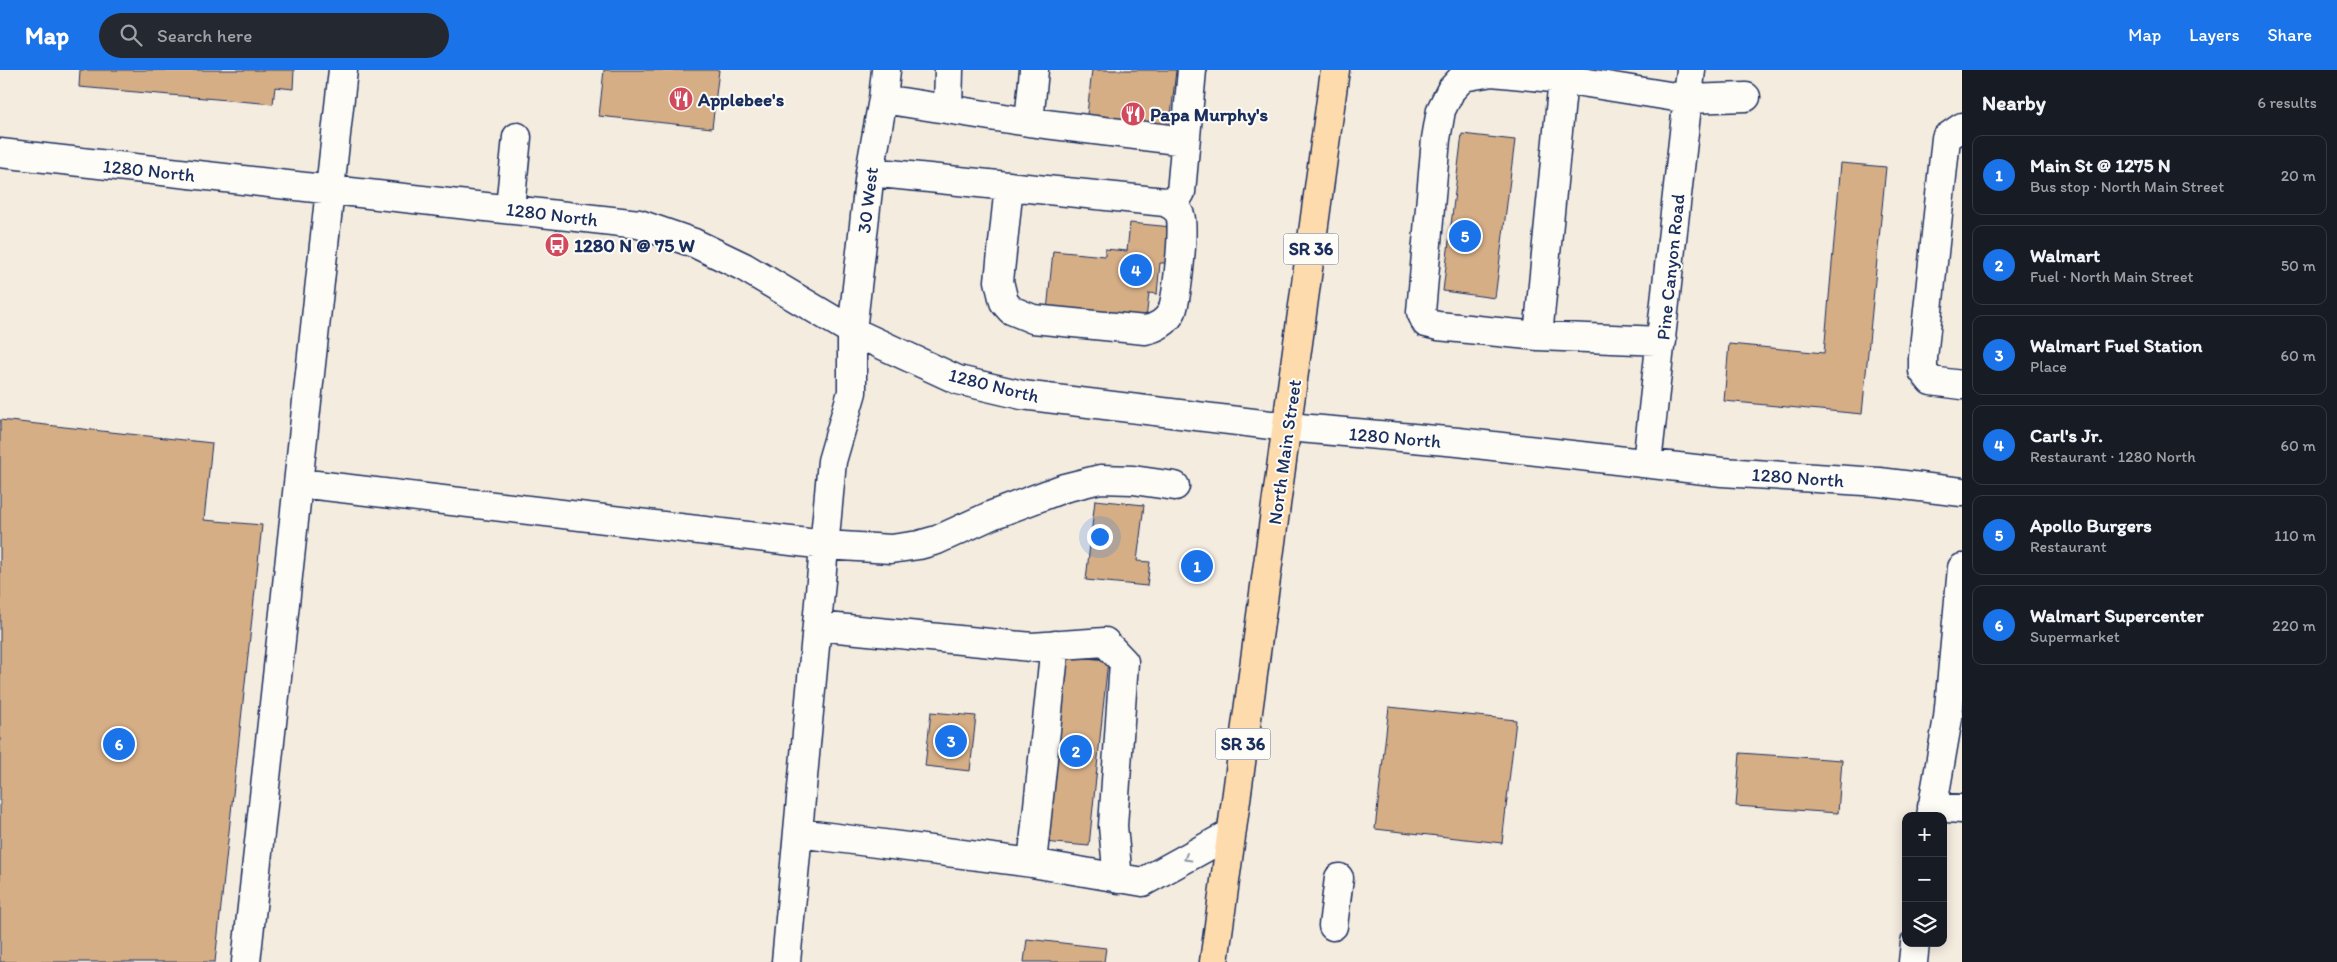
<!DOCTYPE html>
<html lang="en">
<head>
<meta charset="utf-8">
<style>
  body { margin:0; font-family:Itim,sans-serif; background:#242831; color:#f1f3f6 }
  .controls { position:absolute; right:15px; bottom:15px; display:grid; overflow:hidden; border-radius:10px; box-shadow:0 2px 12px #0003 }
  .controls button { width:45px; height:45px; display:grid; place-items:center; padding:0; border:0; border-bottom:1px solid #363941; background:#171b24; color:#f1f3f6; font:25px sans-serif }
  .you { position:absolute; left:1099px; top:466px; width:18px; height:18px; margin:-12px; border:4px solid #fff; border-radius:50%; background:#1a73e8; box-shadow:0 0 0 8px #1a73e833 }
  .badge { display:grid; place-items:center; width:32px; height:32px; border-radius:50%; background:#1a73e8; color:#fff; font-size:16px; font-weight:700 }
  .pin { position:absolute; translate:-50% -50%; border:2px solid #fff; box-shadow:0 1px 5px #0006 }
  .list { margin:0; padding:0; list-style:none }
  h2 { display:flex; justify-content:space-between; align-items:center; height:65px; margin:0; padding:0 20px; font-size:21px }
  h2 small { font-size:16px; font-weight:400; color:#9ea1a6 }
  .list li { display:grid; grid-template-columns:32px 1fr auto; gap:15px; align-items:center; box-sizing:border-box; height:80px; margin:0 10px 10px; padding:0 10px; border:1px solid #363941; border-radius:10px }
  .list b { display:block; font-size:19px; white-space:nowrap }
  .list p { margin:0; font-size:16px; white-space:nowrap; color:#9ea1a6 }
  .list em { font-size:16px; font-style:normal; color:#9ea1a6 }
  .icon { flex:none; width:28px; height:28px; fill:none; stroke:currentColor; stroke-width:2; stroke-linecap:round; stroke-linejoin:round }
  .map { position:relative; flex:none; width:1962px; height:892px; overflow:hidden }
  header { display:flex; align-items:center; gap:30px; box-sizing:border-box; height:70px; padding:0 25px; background:#1a73e8; color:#fff }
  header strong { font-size:24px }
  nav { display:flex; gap:28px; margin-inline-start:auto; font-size:18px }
  .search { width:350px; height:45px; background:#242831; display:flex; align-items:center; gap:12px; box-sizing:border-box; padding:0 18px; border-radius:28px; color:#9ea1a6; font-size:19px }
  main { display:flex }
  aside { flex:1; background:#171b24 }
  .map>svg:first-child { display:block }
  .building { fill:#d5ae86; stroke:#1b2f5e }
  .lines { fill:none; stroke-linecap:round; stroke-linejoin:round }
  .minor-casing { stroke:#1b2f5e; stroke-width:31 }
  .highway-casing { stroke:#1b2f5e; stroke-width:31 }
  .minor { stroke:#fdfcf7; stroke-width:28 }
  .highway { stroke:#fedbac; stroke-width:28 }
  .oneway { stroke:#8c96aa }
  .labels { text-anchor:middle; stroke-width:4; stroke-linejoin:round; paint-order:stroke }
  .shield { fill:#fdfcf7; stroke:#5f6c8c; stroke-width:1 }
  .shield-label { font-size:18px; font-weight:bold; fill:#1b2f5e }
  .poi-label { font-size:19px; font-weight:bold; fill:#1b2f5e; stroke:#fdfcf7; text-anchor:start }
  .street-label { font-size:19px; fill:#1b2f5e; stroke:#fdfcf7 }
</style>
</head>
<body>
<header>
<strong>Map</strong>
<div class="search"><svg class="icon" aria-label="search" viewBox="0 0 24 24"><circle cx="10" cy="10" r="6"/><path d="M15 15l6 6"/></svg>Search here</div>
<nav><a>Map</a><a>Layers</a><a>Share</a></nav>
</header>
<main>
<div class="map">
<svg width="1962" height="892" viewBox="0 0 1962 892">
  <rect width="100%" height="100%" fill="#f5ece0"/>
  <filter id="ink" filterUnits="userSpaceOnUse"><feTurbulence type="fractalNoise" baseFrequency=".02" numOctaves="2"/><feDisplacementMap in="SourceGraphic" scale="10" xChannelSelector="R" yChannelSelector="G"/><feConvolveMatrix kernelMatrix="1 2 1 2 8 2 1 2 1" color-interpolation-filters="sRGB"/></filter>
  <g filter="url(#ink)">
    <path class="building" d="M80,0H294L293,19L275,17L273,34L79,17Z
      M604,0H719L712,58L599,46Z
      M1092,0H1176L1169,63L1086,53Z
      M1462,64L1515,70L1495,228L1443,221Z
      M1841,93L1886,97L1862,344L1724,331L1729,274L1824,283Z
      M1130,153L1172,157L1168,193H1160L1157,224L1149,223L1146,250L1047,241L1053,181L1105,186V179L1127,181Z
      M0,350L212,373L204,450L262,455L215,892H0Z
      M1095,430L1144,435L1137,491L1150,492L1147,516L1086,510Z
      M1063,586L1108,590L1089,776L1043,772Z
      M1389,637L1516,650L1502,773L1375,759Z
      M931,642L976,646L970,701L925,696Z
      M1740,683L1842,690L1838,743L1736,736Z
      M1027,869L1106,878L1104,892H1024Z"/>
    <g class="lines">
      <defs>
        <path id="minor" d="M883,29L1029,52L1185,71
          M948,38L949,0
          M1029,52L1034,0
          M1962,57L1946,68L1923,288V301L1931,311L1962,315
          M0,83L639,154L694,173L744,197L852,261L958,310L1022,325L1288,357L1458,372L1722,402L1879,412L1962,422
          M870,102L1165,132C1171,135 1177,138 1180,145C1185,156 1177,228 1172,241C1167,252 1156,258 1145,260L1033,249L1011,240L1004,232L999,211L1009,116
          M1165,132L1176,130L1181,122L1192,0
          M510,138L517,67
          M1538,266L1563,9
          M1662,271L1538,266L1438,256L1426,253L1421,242L1436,69L1441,40L1451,20L1463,7L1492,2L1563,9L1688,29L1746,27
          M1647,393L1691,0
          M299,413L825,475L891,479L919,475L937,470L992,445L1064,418L1100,409L1133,410L1175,416
          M817,556L1032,577L1105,572L1124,592L1113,756L1118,809
          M1932,737L1962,739
          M1931,746L1948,648L1962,498
          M798,763L1032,793L1143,812L1230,764
          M1032,793L1055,575
          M1333,856L1339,808
          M246,892L343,0
          M786,892L832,391L852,322V261L870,102L883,29L886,0
          M1913,892L1915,873"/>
        <path id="highway" d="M1214,892L1335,0"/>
      </defs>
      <use href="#minor" class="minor-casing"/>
      <use href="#highway" class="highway-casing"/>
      <use href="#minor" class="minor"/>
      <use href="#highway" class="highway"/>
    </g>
    <defs><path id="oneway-chevron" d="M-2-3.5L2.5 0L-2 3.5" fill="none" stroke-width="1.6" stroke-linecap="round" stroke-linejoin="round" transform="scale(1.25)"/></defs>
    <use class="oneway" href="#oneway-chevron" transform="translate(1187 788) rotate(150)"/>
  </g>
  <defs>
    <symbol id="restaurant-disc" viewBox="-11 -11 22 22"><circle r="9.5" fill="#d1495b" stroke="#fdfcf7"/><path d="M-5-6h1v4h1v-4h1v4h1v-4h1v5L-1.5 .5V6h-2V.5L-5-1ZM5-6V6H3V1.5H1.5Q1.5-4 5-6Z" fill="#fff"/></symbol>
    <symbol id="bus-disc" viewBox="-11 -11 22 22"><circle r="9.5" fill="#d1495b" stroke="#fdfcf7"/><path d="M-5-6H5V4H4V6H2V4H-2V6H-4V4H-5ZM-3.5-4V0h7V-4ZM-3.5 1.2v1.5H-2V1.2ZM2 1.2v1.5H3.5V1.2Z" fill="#fff"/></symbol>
  </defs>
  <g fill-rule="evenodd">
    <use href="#restaurant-disc" x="667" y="15" width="28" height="28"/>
    <use href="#restaurant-disc" x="1119" y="30" width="28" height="28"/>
    <use href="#bus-disc" x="543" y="161" width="28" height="28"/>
  </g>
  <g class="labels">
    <g class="shield">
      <rect x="1283.5" y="163.5" width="55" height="31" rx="4"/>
      <rect x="1215.5" y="658.5" width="55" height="31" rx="4"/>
    </g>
    <g class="shield-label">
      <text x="1311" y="185">SR 36</text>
      <text x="1243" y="680">SR 36</text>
    </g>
    <g class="poi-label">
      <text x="698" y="36">Applebee's</text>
      <text x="1150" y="51">Papa Murphy's</text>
      <text x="574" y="182">1280 N @ 75 W</text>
    </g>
    <g class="street-label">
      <text transform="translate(149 100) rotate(6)" y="7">1280 North</text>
      <text transform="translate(867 130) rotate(-83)" y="7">30 West</text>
      <text transform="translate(552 144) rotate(7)" y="7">1280 North</text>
      <text transform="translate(1670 197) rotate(-84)" y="7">Pine Canyon Road</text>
      <text transform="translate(994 315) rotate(14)" y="7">1280 North</text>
      <text transform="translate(1395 367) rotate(5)" y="7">1280 North</text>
      <text transform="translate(1284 382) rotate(-82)" y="7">North Main Street</text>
      <text transform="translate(1798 407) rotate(4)" y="7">1280 North</text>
    </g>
  </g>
</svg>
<div class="controls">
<button>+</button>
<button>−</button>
<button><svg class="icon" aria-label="layers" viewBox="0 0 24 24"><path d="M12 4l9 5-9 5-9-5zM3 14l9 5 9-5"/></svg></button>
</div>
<div class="you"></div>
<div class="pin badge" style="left:1197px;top:496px">1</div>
<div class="pin badge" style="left:1076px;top:681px">2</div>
<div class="pin badge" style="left:951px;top:671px">3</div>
<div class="pin badge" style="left:1136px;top:200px">4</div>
<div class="pin badge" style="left:1465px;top:166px">5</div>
<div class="pin badge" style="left:119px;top:674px">6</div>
</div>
<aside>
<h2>Nearby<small>6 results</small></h2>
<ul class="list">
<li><span class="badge">1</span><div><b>Main St @ 1275 N</b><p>Bus stop · North Main Street</p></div><em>20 m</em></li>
<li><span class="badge">2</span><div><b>Walmart</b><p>Fuel · North Main Street</p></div><em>50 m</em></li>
<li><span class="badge">3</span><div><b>Walmart Fuel Station</b><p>Place</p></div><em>60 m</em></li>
<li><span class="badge">4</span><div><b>Carl's Jr.</b><p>Restaurant · 1280 North</p></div><em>60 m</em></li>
<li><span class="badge">5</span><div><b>Apollo Burgers</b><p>Restaurant</p></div><em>110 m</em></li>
<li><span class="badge">6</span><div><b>Walmart Supercenter</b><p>Supermarket</p></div><em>220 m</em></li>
</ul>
</aside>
</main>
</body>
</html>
